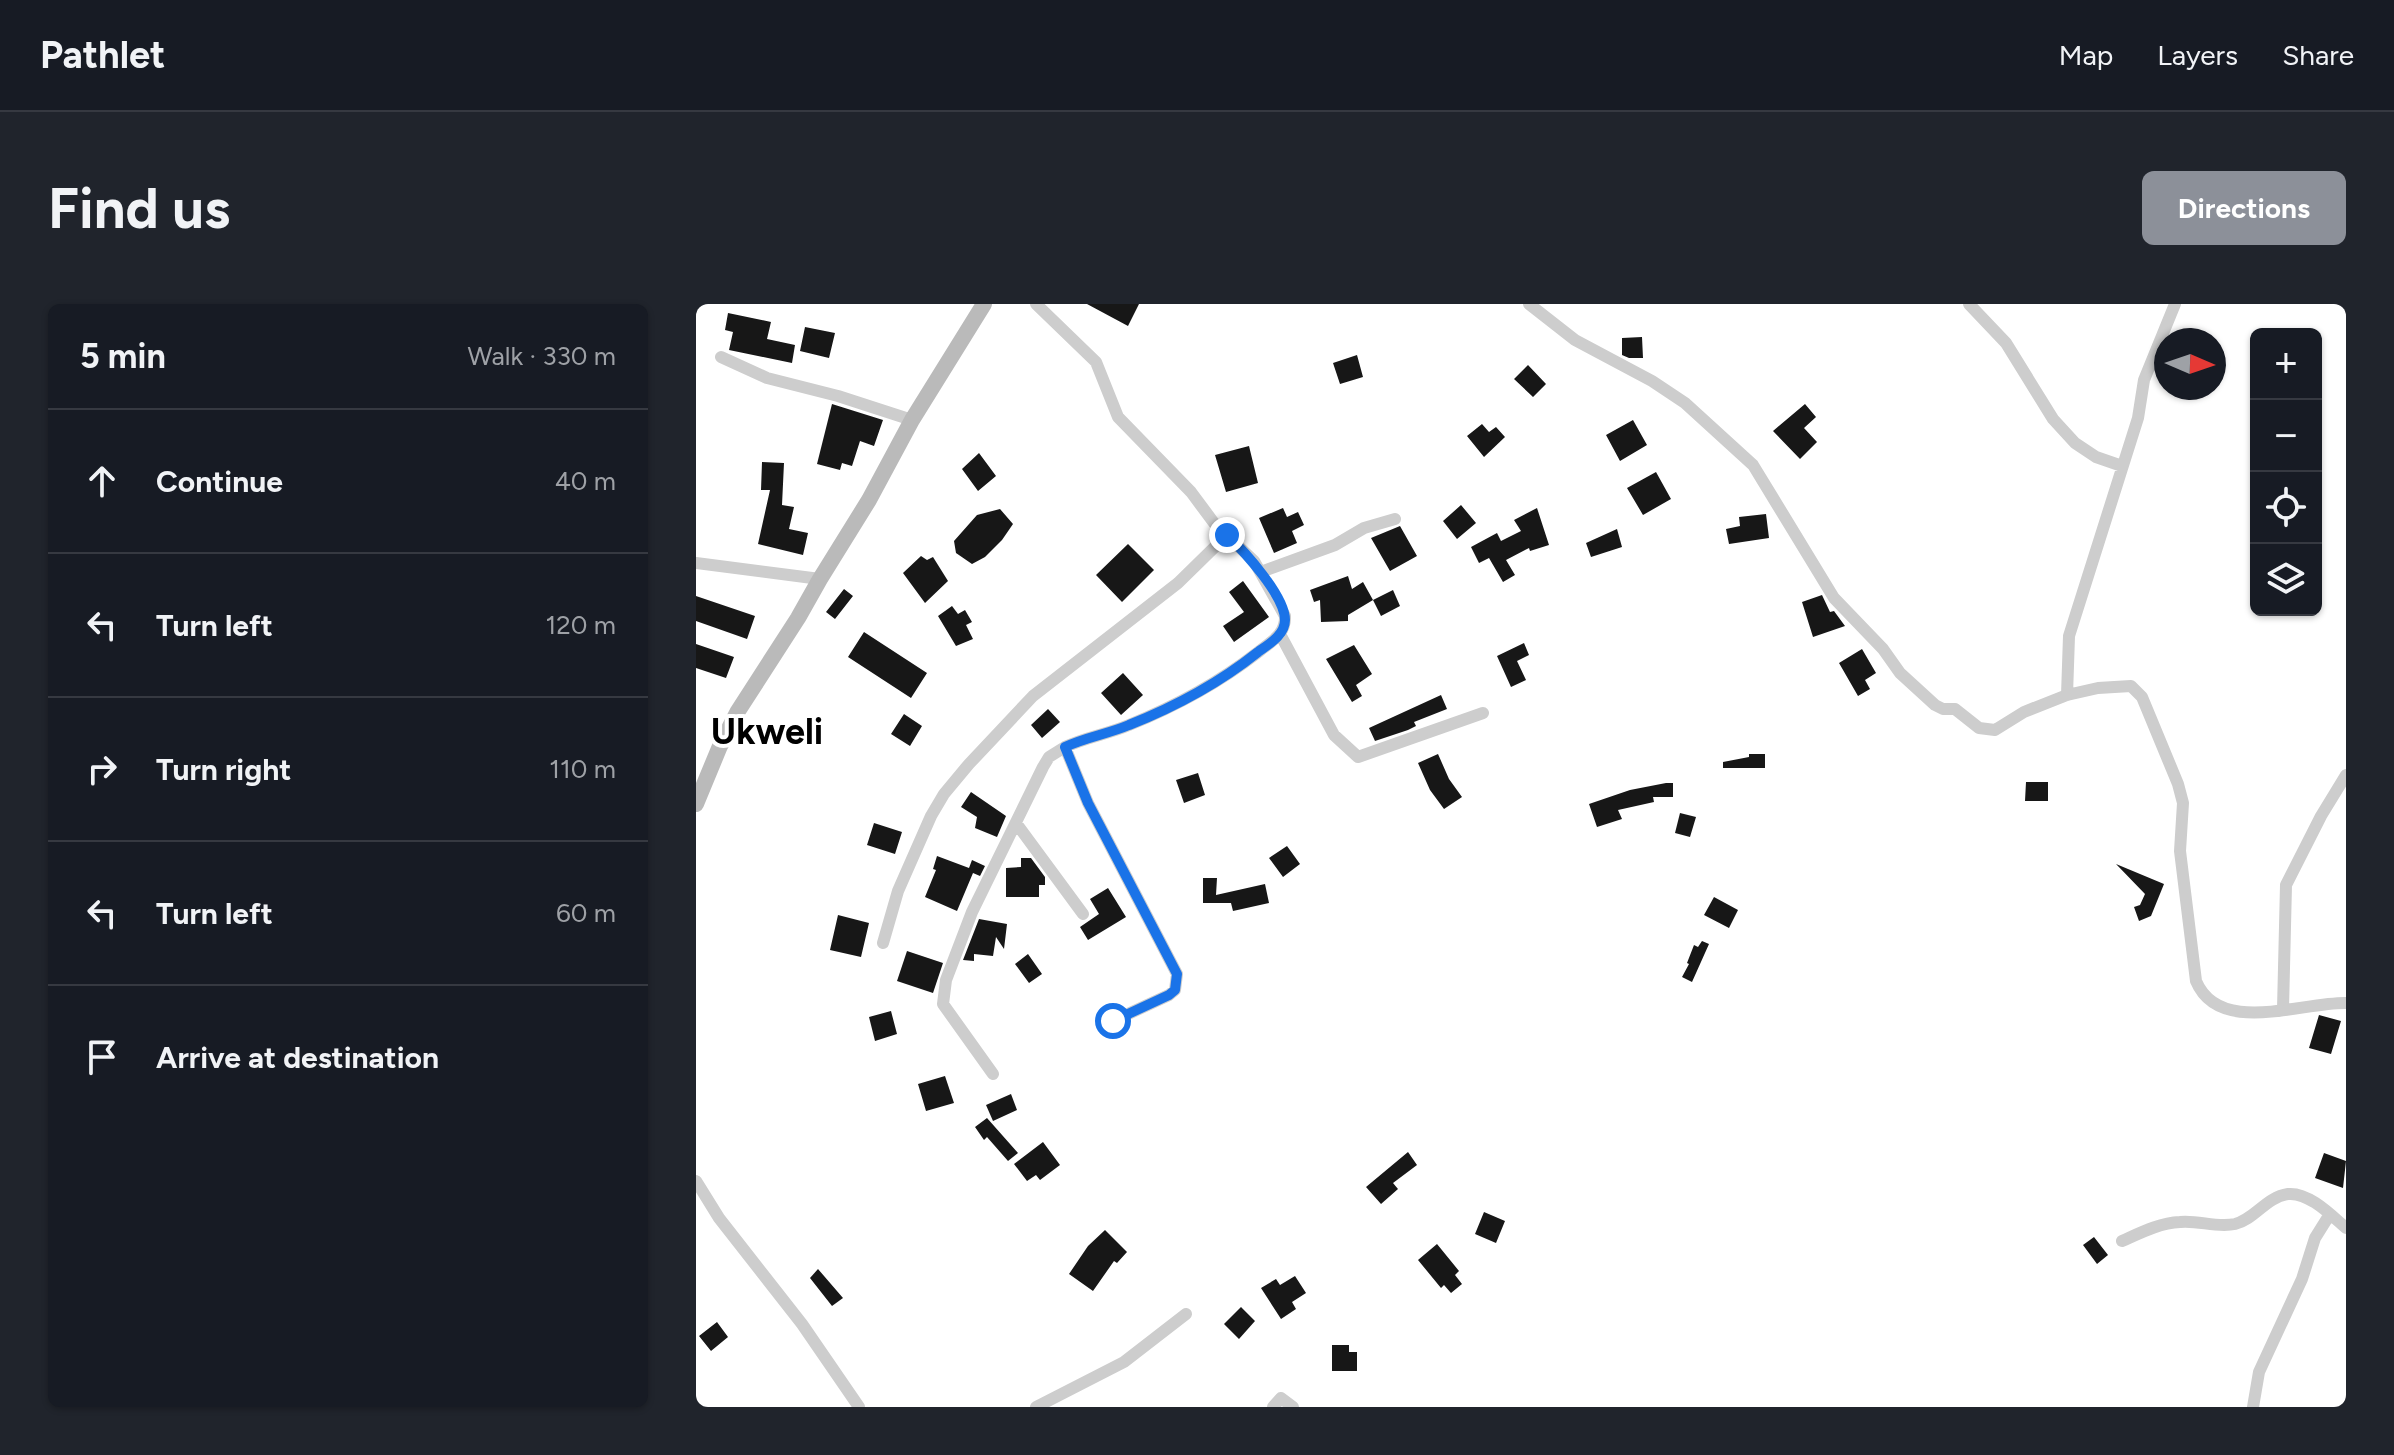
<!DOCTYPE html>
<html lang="en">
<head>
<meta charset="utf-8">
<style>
  body { margin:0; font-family:Figtree,sans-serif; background:#20242c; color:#f1f3f6 }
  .controls { position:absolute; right:24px; top:24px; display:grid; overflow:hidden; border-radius:12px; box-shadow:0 2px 6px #0004 }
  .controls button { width:72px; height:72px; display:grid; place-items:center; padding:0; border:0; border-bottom:2px solid #363941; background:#171b24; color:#f1f3f6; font:40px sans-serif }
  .compass { position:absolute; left:1458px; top:24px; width:72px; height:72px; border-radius:50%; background:#171b24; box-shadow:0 2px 6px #0004; rotate:92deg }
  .stop { position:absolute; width:24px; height:24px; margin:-18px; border:6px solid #1a73e8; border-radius:50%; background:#fff }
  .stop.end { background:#1a73e8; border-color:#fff; box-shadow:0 2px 8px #0008 }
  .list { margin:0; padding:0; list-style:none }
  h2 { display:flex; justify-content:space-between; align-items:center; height:104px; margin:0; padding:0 32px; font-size:34px }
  h2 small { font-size:26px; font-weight:400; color:#9ea1a6 }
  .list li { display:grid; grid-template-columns:52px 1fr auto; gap:24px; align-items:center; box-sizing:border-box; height:144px; padding:0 32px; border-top:2px solid #363941 }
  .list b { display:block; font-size:30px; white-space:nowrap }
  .list em { font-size:26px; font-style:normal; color:#9ea1a6 }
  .icon { flex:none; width:44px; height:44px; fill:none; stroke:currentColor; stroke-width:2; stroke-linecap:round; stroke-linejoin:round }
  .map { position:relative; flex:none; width:1650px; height:1103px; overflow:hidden; border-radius:12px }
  header { display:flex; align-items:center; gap:48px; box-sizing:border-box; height:112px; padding:0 40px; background:#171b24; border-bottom:2px solid #363941 }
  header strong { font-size:38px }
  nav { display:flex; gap:44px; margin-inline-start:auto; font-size:28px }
  .intro { display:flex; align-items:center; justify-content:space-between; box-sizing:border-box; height:192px; padding:0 48px }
  h1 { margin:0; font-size:56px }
  .button { padding:20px 36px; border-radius:12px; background:#8c9099; color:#fff; font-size:28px; font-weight:700 }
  main { display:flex; gap:48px; padding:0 48px }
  aside { flex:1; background:#171b24; border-radius:12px; box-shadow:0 2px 6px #0004 }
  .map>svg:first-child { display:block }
  .building { fill:#171717 }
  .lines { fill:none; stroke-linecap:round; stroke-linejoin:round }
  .street { stroke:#cdcdcd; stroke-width:12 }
  .secondary { stroke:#bababa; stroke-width:16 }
  .route { stroke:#1a73e8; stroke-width:10 }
  .labels { text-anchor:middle; stroke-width:8; stroke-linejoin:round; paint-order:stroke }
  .district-label { font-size:36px; font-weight:bold; fill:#000; stroke:#fff }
</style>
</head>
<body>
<header>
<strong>Pathlet</strong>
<nav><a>Map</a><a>Layers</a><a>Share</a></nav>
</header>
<div class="intro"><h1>Find us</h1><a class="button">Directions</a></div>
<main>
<aside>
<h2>5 min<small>Walk · 330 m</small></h2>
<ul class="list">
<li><svg class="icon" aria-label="ahead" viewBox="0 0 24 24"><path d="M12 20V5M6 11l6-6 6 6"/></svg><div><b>Continue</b></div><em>40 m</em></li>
<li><svg class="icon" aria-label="left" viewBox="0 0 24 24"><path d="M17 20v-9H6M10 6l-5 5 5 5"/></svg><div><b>Turn left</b></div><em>120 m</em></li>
<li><svg class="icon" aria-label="right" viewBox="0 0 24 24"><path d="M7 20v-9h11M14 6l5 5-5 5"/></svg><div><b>Turn right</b></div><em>110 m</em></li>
<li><svg class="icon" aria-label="left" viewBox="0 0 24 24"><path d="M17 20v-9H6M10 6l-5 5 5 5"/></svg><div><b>Turn left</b></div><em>60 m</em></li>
<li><svg class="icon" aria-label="arrive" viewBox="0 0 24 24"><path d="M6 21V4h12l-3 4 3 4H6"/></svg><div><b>Arrive at destination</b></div></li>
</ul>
</aside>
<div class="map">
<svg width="1650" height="1103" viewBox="0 0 1650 1103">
  <rect width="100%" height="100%" fill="#fff"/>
  <path class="building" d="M391,0H443L432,22Z
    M32,9L75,18L71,35L99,41L96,59L33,46L37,28L29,26Z
    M109,23L139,29L133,54L104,47Z
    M946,33L947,54H933L926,51V34Z
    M661,51L667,73L644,80L637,59Z
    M832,61L850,80L837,93L818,75Z
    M136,100L187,116L178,142L164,137L156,162L146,159L144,166L121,160Z
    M1109,100L1120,113L1108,124L1121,138L1104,155L1077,127Z
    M937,116L951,141L924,157L910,131Z
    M786,120L793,128L800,123L809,133L788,153L771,132Z
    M553,142L562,179L530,188L519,151Z
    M283,149L300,172L282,187L266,165Z
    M66,158L88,159L86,201L98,203L93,225L112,229L107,251L62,240L74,186H65Z
    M960,168L975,195L947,211L931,184Z
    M765,201L780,219L761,235L747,217Z
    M587,204L591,213L602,208L608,221L596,227L601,239L578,249L563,214Z
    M841,204L853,241L834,247L833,244L810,256L819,271L807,278L793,254L783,259L775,243L801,229L805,237L825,227L818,216Z
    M304,205L317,220L306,236L289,253L276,260L260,249L258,237L281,211Z
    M1070,210L1073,234L1033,240L1030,225L1044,222L1043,213Z
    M704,222L721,252L694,267L675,234Z
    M921,225L926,243L895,253L890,239Z
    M432,240L458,266L426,298L400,271Z
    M225,252L231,256L237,253L252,277L229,299L207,269Z
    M652,272L656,285L667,278L677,296L652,311V317L625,318L624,296L618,298L614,286Z
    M547,277L573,313L538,338L527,322L548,308L533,288Z
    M148,285L157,292L139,315L130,308Z
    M697,286L704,302L685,312L677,296Z
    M1126,291L1134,308L1138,307L1149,322L1117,333L1106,298Z
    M0,292L59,312L51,335L0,317Z
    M256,302L262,310L269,306L276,318L270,321L277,335L260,342L242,312Z
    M168,328L231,369L215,394L152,353Z
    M828,339L833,351L821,357L830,376L815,383L801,352Z
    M0,340L38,353L30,374L0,364Z
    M658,341L676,370L660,381L666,392L656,398L630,355Z
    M1166,345L1180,369L1169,376L1174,385L1162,392L1143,359Z
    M427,369L447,391L425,411L405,389Z
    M745,391L751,405L718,418L720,422L712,426L679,437L673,424Z
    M352,405L364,418L346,434L335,421Z
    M208,410L226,422L214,442L195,430Z
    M742,450L753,475L766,493L748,505L734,486L722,459Z
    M1053,450H1069V464H1027V458L1053,453Z
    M502,469L509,491L488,499L480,476Z
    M1330,478H1352V497H1329Z
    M970,479H977V493H957L958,498L922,506L926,515L901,523L893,500L934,486Z
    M275,488L310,512L301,533L279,524L281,513L265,503Z
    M984,509L1000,513L994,533L979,529Z
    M178,519L206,528L199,550L171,541Z
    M591,542L604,560L587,573L573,554Z
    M241,552L273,564L276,556L289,562L284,572L277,569L261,607L229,593L240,566L237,565Z
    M325,554H335L349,573V581H343V593H310V564L325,563Z
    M1420,560L1468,580L1455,612L1443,617L1438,603L1444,601L1449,590Z
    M507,574H521L520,591L569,580L573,599L537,607L535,599H507Z
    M412,584L430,613L392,636L384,623L403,610L394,595Z
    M1018,593L1042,606L1033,624L1008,611Z
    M142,611L173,619L165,653L134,646Z
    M283,615L311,620L308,645L300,633L297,652L278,650V657L267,656Z
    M1006,637L1013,640L996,678L986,673L993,660L991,659L998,641L1002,643Z
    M211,647L247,659L237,689L201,677Z
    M332,650L346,670L333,679L319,660Z
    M195,707L201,730L179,737L173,713Z
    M1623,711L1645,717L1635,750L1613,744Z
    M249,772L258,799L230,807L222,780Z
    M315,790L321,806L297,817L290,801Z
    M291,814L322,849L312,857L291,833L288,836L279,823Z
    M347,838L364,861L344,876L340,871L331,877L318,860Z
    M712,848L721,861L697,879L702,885L685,900L670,883Z
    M1628,849L1650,857L1647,884L1619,874Z
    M788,908L809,917L800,939L779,930Z
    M409,926L431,948L421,959L418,957L397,987L373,970L392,942Z
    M1398,933L1412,951L1401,960L1387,941Z
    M741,940L763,967L759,971L766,980L755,989L748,981L745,984L722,956Z
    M122,965L147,994L136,1002L114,974Z
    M599,972L610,989L596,998L600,1005L585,1015L565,984L580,975L584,981Z
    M545,1003L559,1017L543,1035L528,1020Z
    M21,1018L32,1033L15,1047L3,1032Z
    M636,1041H653V1048H661V1067H636Z"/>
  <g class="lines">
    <path class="street" d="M340,0L400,58L422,113L495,188L518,219L558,257L589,312C590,331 574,338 561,349C521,380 480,402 433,421C412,430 390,433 369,443L392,499L481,670L479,686L473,691L417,717
      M833,0L879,36L956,77L989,99L1057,161L1138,294L1187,345L1204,369L1239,401L1247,405H1259L1283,424L1299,426L1328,408L1371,391L1402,384L1435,382L1446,393L1482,480L1487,499L1484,547L1500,677C1523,732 1605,698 1650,699
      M1273,0L1310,39L1357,115L1379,139L1400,153L1426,162
      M25,53L71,74L142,92L216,116
      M0,259L124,275
      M565,268L639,241L668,224L699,215
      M584,330L638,431L662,453L787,409
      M1371,391L1373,332L1442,114L1448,76L1479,0
      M320,519L387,610
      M187,639L202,587L235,512L248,490L273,460L337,392L482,279L531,231
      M1587,705L1590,581L1625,512L1650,471
      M297,770L247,700L250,676L276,608L347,463L353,453L369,443
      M0,877L23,914L106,1020L163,1103
      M1426,937C1444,929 1463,919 1484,918C1502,916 1521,924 1539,920C1559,915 1570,893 1592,890C1613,888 1636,912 1650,924
      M340,1103L428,1058L490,1010
      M577,1103L585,1094L597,1103
      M1557,1103L1563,1068L1606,975L1619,934L1634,910"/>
    <path class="secondary" d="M0,500L24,442L42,407L102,314L124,275L173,196L216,116L288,0"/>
  </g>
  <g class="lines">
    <path class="route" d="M417,717L473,691L479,686L481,670L392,499L369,443C390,433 412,430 433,421C481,402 522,380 562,348C573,340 589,331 589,316C589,292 548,247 531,231"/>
  </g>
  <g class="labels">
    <g class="district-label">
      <text x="71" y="440">Ukweli</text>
    </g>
  </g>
</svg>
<div class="controls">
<button>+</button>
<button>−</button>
<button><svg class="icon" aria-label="locate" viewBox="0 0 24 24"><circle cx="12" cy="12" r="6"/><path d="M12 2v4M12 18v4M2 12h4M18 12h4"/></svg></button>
<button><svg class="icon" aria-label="layers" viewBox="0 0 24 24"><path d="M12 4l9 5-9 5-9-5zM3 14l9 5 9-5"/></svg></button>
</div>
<svg class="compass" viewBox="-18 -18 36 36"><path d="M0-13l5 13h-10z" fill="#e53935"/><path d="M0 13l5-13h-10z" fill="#9ea1a6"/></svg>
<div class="stop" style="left:417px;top:717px"></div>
<div class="stop end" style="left:531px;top:231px"></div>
</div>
</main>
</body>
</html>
